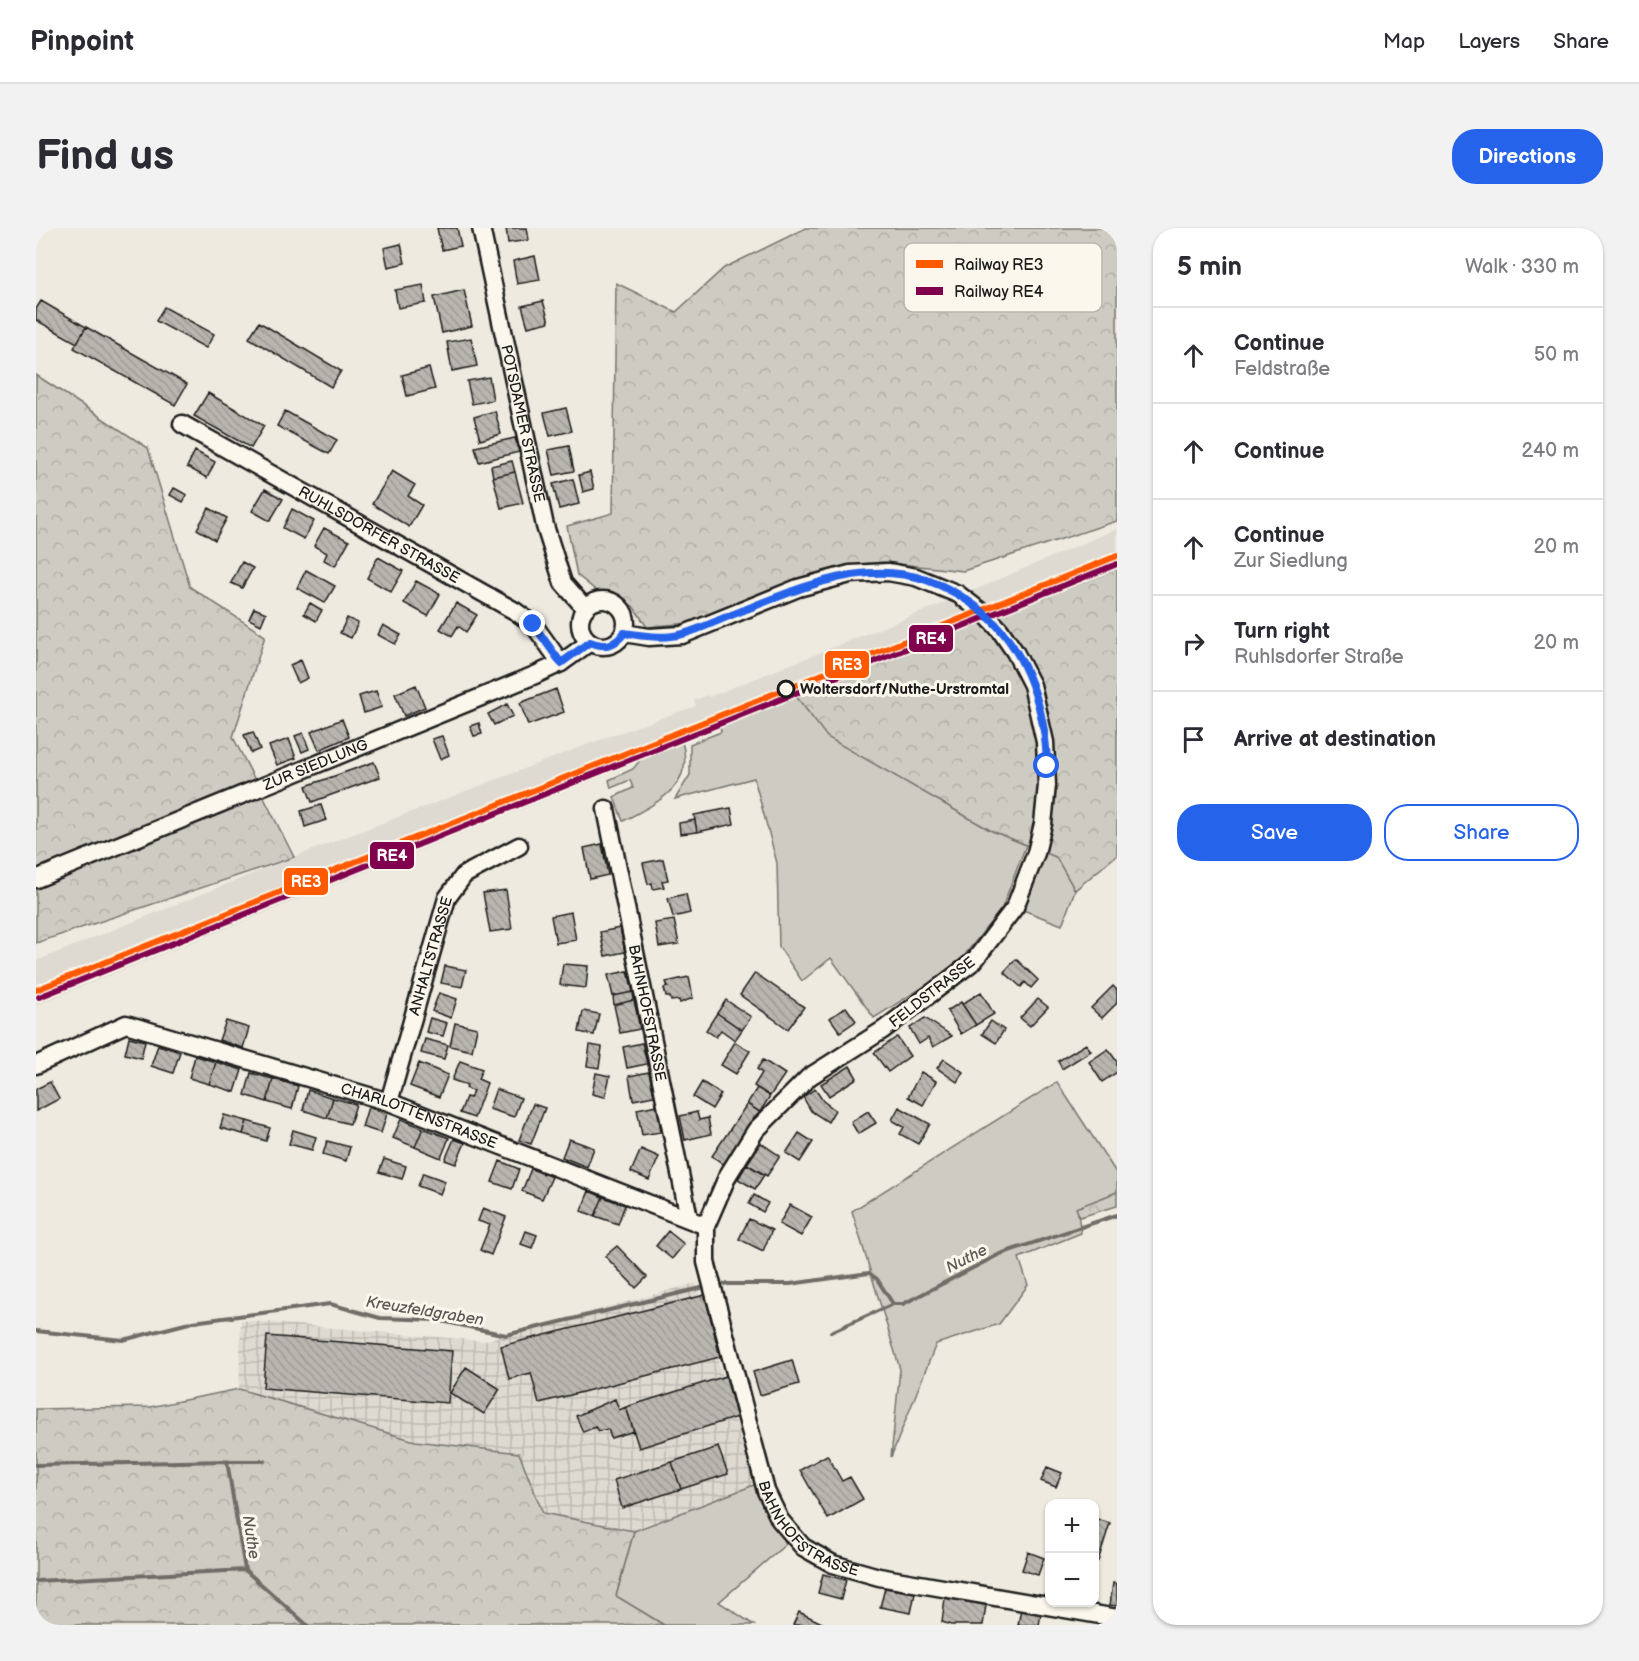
<!DOCTYPE html>
<html lang="en">
<head>
<meta charset="utf-8">
<style>
  body { margin:0; font-family:"Balsamiq Sans",sans-serif; background:#f2f2f3; color:#2b2b33 }
  .controls { position:absolute; right:18px; bottom:18px; display:grid; overflow:hidden; border-radius:12px; box-shadow:0 2px 4px #0004 }
  .controls button { width:54px; height:54px; display:grid; place-items:center; padding:0; border:0; border-bottom:2px solid #e1e1e2; background:#fff; color:#2b2b33; font:30px sans-serif }
  .stop { position:absolute; width:18px; height:18px; margin:-14px; border:4px solid #2563eb; border-radius:50%; background:#fff }
  .stop.end { background:#2563eb; border-color:#fff; box-shadow:0 2px 6px #0008 }
  .list { margin:0; padding:0; list-style:none }
  h2 { display:flex; justify-content:space-between; align-items:center; height:78px; margin:0; padding:0 24px; font-size:26px }
  h2 small { font-size:20px; font-weight:400; color:#7c7c81 }
  .list li { display:grid; grid-template-columns:39px 1fr auto; gap:18px; align-items:center; box-sizing:border-box; height:96px; padding:0 24px; border-top:2px solid #e1e1e2 }
  .list b { display:block; font-size:22px; white-space:nowrap }
  .list p { margin:0; font-size:20px; white-space:nowrap; color:#7c7c81 }
  .list em { font-size:20px; font-style:normal; color:#7c7c81 }
  .actions { display:flex; gap:12px; padding:18px 24px }
  .actions a { flex:1; padding:14px 0; border:2px solid #2563eb; border-radius:24px; text-align:center; font-size:21px; color:#2563eb }
  .actions .main { background:#2563eb; color:#fff }
  .icon { flex:none; width:33px; height:33px; fill:none; stroke:currentColor; stroke-width:2; stroke-linecap:round; stroke-linejoin:round }
  .map { position:relative; flex:none; width:1081px; height:1397px; overflow:hidden; border-radius:24px }
  header { display:flex; align-items:center; gap:36px; box-sizing:border-box; height:84px; padding:0 30px; background:#fff; border-bottom:2px solid #e1e1e2 }
  header strong { font-size:28px }
  nav { display:flex; gap:33px; margin-inline-start:auto; font-size:21px }
  .intro { display:flex; align-items:center; justify-content:space-between; box-sizing:border-box; height:144px; padding:0 36px }
  h1 { margin:0; font-size:42px }
  .button { padding:15px 27px; border-radius:24px; background:#2563eb; color:#fff; font-size:21px; font-weight:700 }
  main { display:flex; gap:36px; padding:0 36px }
  aside { flex:1; background:#fff; border-radius:24px; box-shadow:0 2px 4px #0004 }
  .map>svg:first-child { display:block }
  .built { fill:#dedad1 }
  .industrial { fill:url(#industrial-grid) }
  .green { fill:#ceccc2; stroke:#75746f; stroke-width:1.5 }
  .forest { fill:url(#forest-crowns); stroke:#75746f; stroke-width:1.5 }
  .lines { fill:none; stroke-linecap:round; stroke-linejoin:round }
  .stream { stroke:#6f6d69; stroke-width:4 }
  .building { fill:url(#building-back-hatch); stroke:#1c1c1c; stroke-width:1.5 }
  .minor-casing { stroke:#1c1c1c; stroke-width:21 }
  .minor { stroke:#fbf7ec; stroke-width:16 }
  .rail-1-casing { stroke:#fbf7ec; stroke-width:10 }
  .rail-2-casing { stroke:#fbf7ec; stroke-width:10 }
  .rail-1 { stroke:#ff5900; stroke-width:6 }
  .rail-2 { stroke:#80004d; stroke-width:6 }
  .route { stroke:#2563eb; stroke-width:8 }
  .stop-dot { fill:#fbf7ec; stroke:#1c1c1c; stroke-width:3 }
  .labels { text-anchor:middle; stroke-width:6; stroke-linejoin:round; paint-order:stroke }
  .street-label { font-size:15px; fill:#1c1c1c; stroke:#fbf7ec }
  .stop-label { font-size:15px; font-weight:bold; fill:#1c1c1c; stroke:#fbf7ec; text-anchor:start }
  .water-label { font-size:16px; font-style:italic; fill:#5a5956; stroke:#fbf7ec }
  .key { fill:#fbf7ec; stroke:#b8b5ae; stroke-width:1.5 }
  .key-label { font-size:16px; fill:#1c1c1c }
  .line-badge { stroke:#fbf7ec; stroke-width:2 }
  .badge-label { font-size:16px; text-anchor:middle; font-weight:bold; fill:#fff }
</style>
</head>
<body>
<header>
<strong>Pinpoint</strong>
<nav><a>Map</a><a>Layers</a><a>Share</a></nav>
</header>
<div class="intro"><h1>Find us</h1><a class="button">Directions</a></div>
<main>
<div class="map">
<svg width="1081" height="1397" viewBox="0 0 1081 1397">
  <defs>
    <pattern id="industrial-grid" width="8" height="8" patternUnits="userSpaceOnUse" patternTransform="scale(1.5)"><rect width="8" height="8" fill="#dedad1"/><path d="M0 4h8M4 0v8" fill="none" stroke="#bebab3"/></pattern>
    <pattern id="forest-crowns" width="20" height="18" patternUnits="userSpaceOnUse" patternTransform="scale(1.5)"><rect width="20" height="18" fill="#ceccc2"/><path d="M2 6a3 3 0 1 1 6 0M12 15a3 3 0 1 1 6 0" fill="none" stroke="#b0afa6"/></pattern>
    <pattern id="building-back-hatch" width="6" height="6" patternUnits="userSpaceOnUse" patternTransform="scale(1.5)"><rect width="6" height="6" fill="#b9b6af"/><path d="M-1 5l2 2M0 0l6 6M5-1l2 2" fill="none" stroke="#9e9c96"/></pattern>
  </defs>
  <rect width="100%" height="100%" fill="#eeeadf"/>
  <filter id="ink" filterUnits="userSpaceOnUse"><feTurbulence type="fractalNoise" baseFrequency=".0167" numOctaves="2"/><feDisplacementMap in="SourceGraphic" scale="12" xChannelSelector="R" yChannelSelector="G"/><feConvolveMatrix kernelMatrix="1 2 1 2 8 2 1 2 1" color-interpolation-filters="sRGB"/></filter>
  <g filter="url(#ink)">
    <path class="built" d="M1081,301V341L0,777V733L258,629L571,509L660,478L658,472L672,467L673,469L903,377Z"/>
    <path class="industrial" d="M660,1055L718,1257L598,1303L507,1285L483,1225L379,1213L203,1161L205,1092L447,1113Z"/>
    <path class="green" d="M760,468L792,509L954,602L990,617L966,680L919,739L838,790L795,730L766,753L743,719L741,635L718,550L639,571L654,547V516L685,504L684,499Z
      M646,514C660,558 619,576 587,593L578,569L597,560L594,552L575,560L573,552L597,541L605,531Z
      M1008,624L1020,629L1039,662L1026,697L987,682Z
      M1021,854L1081,946V964L1041,980L1045,1005L983,1030L992,1057L963,1096L900,1116L855,1229L864,1141L816,983Z
      M718,1257L750,1316L683,1374L718,1397H628L580,1368L598,1303Z"/>
    <path class="forest" d="M770,0H1081V293L927,343L847,334L807,338L734,361L652,395L611,399L597,378L567,368L541,347L531,298L577,285L580,55L640,84L688,40Z
      M0,147L112,220L154,359L229,408L197,509L258,629L0,715Z
      M1081,341V627L1039,662L1020,629L954,602L791,509L760,468Z
      M1081,964V978L1044,989L1040,980Z
      M203,1161L379,1213L483,1225L507,1285L598,1303L580,1368L628,1397H0V1181L114,1179Z"/>
    <g class="lines">
      <path class="stream" d="M688,1056H754L833,1045L841,1051L857,1076
        M0,1103L87,1112L157,1094L294,1076L344,1090L401,1092L470,1107L665,1060
        M795,1104L857,1076H867L964,1026L1081,987
        M191,1233H228
        M0,1237L191,1233L209,1342L271,1397
        M0,1353L209,1342"/>
    </g>
    <path class="building" d="M401,0H421L425,18L406,22Z
      M470,0H491L493,12L472,15Z
      M365,16L369,35L352,39L348,20Z
      M499,28L504,52L481,56L477,33Z
      M387,57L390,75L362,80L359,62Z
      M428,62L436,98L406,105L398,69Z
      M5,73L50,99L41,115L0,92V81Z
      M507,73L513,94L492,99L486,78Z
      M128,79L178,106L170,120L120,93Z
      M223,94L305,143L295,159L213,110Z
      M50,99L151,156L139,177L38,120Z
      M435,110L441,138L416,143L411,114Z
      M393,140L399,161L371,168L366,147Z
      M453,149L457,172L436,176L431,153Z
      M172,165L228,198L215,220L158,188Z
      M530,180L536,203L514,208L508,185Z
      M249,183L301,212L293,226L241,198Z
      M459,183L465,206L444,212L438,189Z
      M479,210L483,224L443,234L439,219Z
      M533,218L538,243L518,247L512,222Z
      M159,223L179,234L171,250L151,239Z
      M476,233L479,244L457,249L455,238Z
      M356,243L379,257L372,268L386,277L373,299L336,276Z
      M479,244L487,275L465,280L457,249Z
      M554,244L558,261L547,264L543,247Z
      M537,251L543,276L523,281L517,256Z
      M138,260L151,267L147,274L134,267Z
      M229,261L247,271L234,293L216,283Z
      M173,280L191,290L179,312L161,301Z
      M256,281L278,293L268,311L247,300Z
      M288,300L313,313L299,338L288,332L291,325L278,318Z
      M342,329L367,343L355,364L331,350Z
      M206,334L217,340L206,360L195,355Z
      M270,342L299,358L289,375L261,360Z
      M380,353L404,366L392,388L368,375Z
      M274,375L286,382L280,393L268,386Z
      M420,375L441,387L430,404L422,398L416,408L404,401Z
      M218,380L230,385L225,397L213,391Z
      M311,390L322,395L315,410L304,405Z
      M347,397L365,407L359,416L342,407Z
      M265,432L272,450L262,455L254,437Z
      M380,457L389,479L368,488L359,466Z
      M520,461L528,484L492,497L484,475Z
      M340,463L346,479L328,485L323,468Z
      M471,476L477,488L458,497L452,486Z
      M306,491L313,509L283,522L275,504Z
      M443,495L446,506L438,508L434,498Z
      M217,504L224,521L215,525L208,507Z
      M267,505L273,521L266,524L259,508Z
      M406,508L413,527L404,531L396,511Z
      M253,511L260,530L241,537L233,518Z
      M338,534L344,549L276,574L270,558Z
      M285,577L290,592L269,599L265,583Z
      M695,580L698,596L661,604L658,587Z
      M659,592L661,604L644,606L643,595Z
      M566,616L572,647L554,651L548,620Z
      M627,631L632,652L626,653L628,659L617,661L616,655L612,656L607,635Z
      M470,662L476,701L454,704L447,665Z
      M650,666L654,685L637,689L632,670Z
      M535,684L540,712L520,715L515,688Z
      M638,692L643,716L623,719L619,695Z
      M584,700L589,724L569,728L564,704Z
      M980,731L1002,752L995,760L989,754L985,759L968,744Z
      M527,736L552,738L550,760L524,757Z
      M409,738L430,742L426,759L405,755Z
      M592,743L597,764L577,768L572,747Z
      M719,745L768,779L752,801L704,767Z
      M653,749L657,770L644,775L643,772L635,773L634,769H630L628,760L632,759L630,754Z
      M1077,758L1081,762V775L1066,790L1055,780Z
      M597,764L598,772L578,777L577,768Z
      M945,764L958,786L940,797L926,776Z
      M403,765L421,771L415,790L396,783Z
      M1002,771L1012,779L994,798L984,790Z
      M598,772L604,801L584,805L578,777Z
      M690,772L715,789L706,802L681,785Z
      M925,774L940,797L925,806L911,783Z
      M810,779L820,793L804,804L794,790Z
      M547,783L563,786L558,807L543,804Z
      M681,785L706,802L699,812L685,802L680,809L670,802Z
      M394,790L411,795L407,808L390,804Z
      M889,790L916,808L897,819L892,810L883,816L874,800Z
      M190,793L213,800L207,820L183,812Z
      M955,793L968,802L960,815L946,806Z
      M419,795L441,800L436,823L414,818Z
      M93,809L109,813L105,830L89,826Z
      M861,809L874,828L852,844L838,825Z
      M389,811L412,817L408,831L385,825Z
      M699,814L714,823L700,846L685,837Z
      M606,815L611,836L591,840L587,819Z
      M1050,816L1055,823L1026,841L1022,833Z
      M122,817L144,824L137,845L115,838Z
      M554,817L566,819L563,840L551,838Z
      M1072,821L1081,834V844L1066,854L1053,834Z
      M159,828L180,834L173,856L153,850Z
      M908,831L927,844L921,854L901,840Z
      M727,832L749,846L734,868L718,858L726,845L721,841Z
      M424,833L446,841L442,851L451,855L438,890L424,885L430,869L434,870L437,863L430,860L431,857L416,852Z
      M180,834L206,842L199,864L173,856Z
      M383,835L412,847L403,869L374,858Z
      M814,838L821,850L793,868L785,856Z
      M613,844L618,868L597,872L593,848Z
      M885,844L900,853L887,877L872,869Z
      M215,845L237,851L231,874L209,867Z
      M560,845L574,848L569,869L556,866Z
      M237,851L262,858L256,881L231,874Z
      M14,854L23,871L0,883V861Z
      M666,854L685,866L676,881L657,869Z
      M721,860L734,868L724,884L711,876Z
      M460,861L485,870L478,889L453,881Z
      M779,861L787,873L799,882L792,894L775,883L767,869Z
      M272,862L297,870L291,890L267,882Z
      M297,870L320,876L314,896L291,890Z
      M497,876L509,880L495,916L483,912Z
      M711,876L724,884L689,937L676,928Z
      M621,877L625,904L606,907L601,881Z
      M332,879L351,886L345,905L326,899Z
      M863,879L894,896L882,916L864,906L868,899L856,892Z
      M832,883L840,895L822,906L815,894Z
      M661,884L663,892L672,890L675,906L649,912L644,888Z
      M188,887L211,893L207,906L184,900Z
      M365,891L387,900L379,919L357,910Z
      M211,893L234,900L230,913L207,906Z
      M387,900L413,910L405,930L379,919Z
      M257,902L280,909L276,922L253,916Z
      M763,905L777,914L764,934L750,925Z
      M418,911L429,915L420,936L409,932Z
      M533,911L558,920L551,939L526,929Z
      M291,913L314,919L310,933L287,926Z
      M725,915L744,928L731,948L711,936Z
      M605,921L623,929L613,952L595,944Z
      M348,931L370,938L366,951L343,944Z
      M464,933L483,941L476,961L456,954Z
      M711,936L728,947L719,961L702,951Z
      M495,941L516,949L506,971L486,963Z
      M387,945L409,953L404,966L382,958Z
      M553,963L567,969L559,988L545,983Z
      M718,967L732,975L727,984L713,976Z
      M567,969L589,977L582,996L559,988Z
      M754,977L776,989L765,1008L743,996Z
      M447,980L470,989L455,1027L444,1022L454,997L442,993Z
      M713,991L736,1002L727,1023L703,1011Z
      M490,1003L501,1007L496,1020L485,1016Z
      M632,1003L648,1016L636,1031L620,1018Z
      M581,1018L611,1049L600,1060L569,1028Z
      M669,1067L684,1129L503,1175L495,1145L473,1151L465,1118Z
      M231,1108L416,1123L412,1175L227,1160Z
      M756,1132L763,1156L724,1167L717,1144Z
      M430,1139L464,1161L448,1186L414,1165Z
      M690,1148L701,1189L603,1220L590,1179Z
      M579,1171L583,1182L590,1179L598,1203L575,1210L572,1201L562,1203L559,1199L547,1204L540,1188Z
      M682,1219L692,1246L645,1261L636,1234Z
      M791,1227L806,1253L814,1249L827,1271L792,1291L764,1242Z
      M636,1234L645,1261L586,1280L578,1252Z
      M1011,1239L1026,1245L1020,1259L1005,1253Z
      M1058,1290L1074,1295L1062,1333L1058,1332Z
      M992,1324L1008,1330L1002,1347L986,1342Z
      M787,1346L810,1352L805,1371L782,1365Z
      M1077,1355L1081,1356V1378L1074,1377Z
      M849,1360L879,1365L875,1385L844,1379Z
      M909,1370L950,1377L947,1397H915L906,1394Z
      M985,1381L1005,1385L1003,1397H982Z
      M763,1384L790,1397H757Z"/>
    <g class="lines">
      <defs>
        <g id="minor">
          <path id="s1" d="M445,0L509,298L527,355L549,380"/>
          <path id="s2" d="M146,196L479,383L497,396L525,435"/>
          <circle cx="567" cy="395" r="23"/>
          <path id="s3" d="M588,405L613,409L646,407L762,360L814,346L852,344L880,349L922,366L951,388L964,402L979,424L996,457L1009,514L1011,557L1007,596L1000,625L979,679L938,733L847,802L773,849L720,902L692,947L670,998V1034L730,1263L744,1292L767,1319L797,1336L843,1349L1081,1390"/>
          <path id="s4" d="M570,581L653,990"/>
          <path id="s5" d="M0,651L499,447L525,435L554,414"/>
          <path id="s6" d="M0,837L90,796L353,874L670,998"/>
          <path id="s7" d="M353,874L411,670L428,647L483,618"/>
        </g>
      </defs>
      <use href="#minor" class="minor-casing"/>
      <use href="#minor" class="minor"/>
      <defs>
        <path id="rail-1" d="M0,762L1081,328"/>
        <path id="rail-2" d="M3,769L1081,336"/>
      </defs>
      <use href="#rail-1" class="rail-1-casing"/>
      <use href="#rail-2" class="rail-2-casing"/>
      <use href="#rail-1" class="rail-1"/>
      <use href="#rail-2" class="rail-2"/>
    </g>
  </g>
  <g class="lines" filter="url(#ink)">
    <path class="route" d="M497,396L525,435L554,414C568,420 579,418 588,405C607,408 628,411 647,406C662,402 678,394 693,388C784,352 863,313 949,386C991,422 1010,484 1011,538"/>
  </g>
  <circle class="stop-dot" cx="750" cy="461" r="8"/>
  <g class="labels">
    <g class="street-label">
      <text dy="5" stroke="none"><textPath href="#s1" startOffset="200">POTSDAMER STRASSE</textPath></text>
      <text dy="5" stroke="none"><textPath href="#s2" startOffset="226">RUHLSDORFER STRASSE</textPath></text>
      <text dy="5" stroke="none"><textPath href="#s5" startOffset="302">ZUR SIEDLUNG</textPath></text>
      <text dy="5" stroke="none"><textPath href="#s7" startOffset="152">ANHALTSTRASSE</textPath></text>
      <text transform="translate(896 764) rotate(-38)" y="5">FELDSTRASSE</text>
      <text dy="5" stroke="none"><textPath href="#s4" startOffset="208">BAHNHOFSTRASSE</textPath></text>
      <text dy="5" stroke="none"><textPath href="#s6" startOffset="406">CHARLOTTENSTRASSE</textPath></text>
      <text dy="5" stroke="none"><textPath href="#s3" startOffset="1482">BAHNHOFSTRASSE</textPath></text>
    </g>
    <g class="stop-label">
      <text x="764" y="466">Woltersdorf/Nuthe-Urstromtal</text>
    </g>
    <g class="water-label">
      <text transform="translate(930 1030) rotate(-27)" y="6">Nuthe</text>
      <text transform="translate(389 1082) rotate(9)" y="6">Kreuzfeldgraben</text>
      <text transform="translate(216 1309) rotate(81)" y="6">Nuthe</text>
    </g>
  </g>
  <rect x="868" y="15" width="198" height="69" rx="9" class="key"/>
  <rect x="880" y="32" width="27" height="8" fill="#ff5900"/>
  <rect x="880" y="59" width="27" height="8" fill="#80004d"/>
  <g class="key-label">
    <text x="918" y="42">Railway RE3</text>
    <text x="918" y="69">Railway RE4</text>
  </g>
  <g class="line-badge">
    <rect x="872" y="396" width="46" height="29" rx="6" fill="#80004d"/>
    <rect x="788" y="422" width="46" height="29" rx="6" fill="#ff5900"/>
    <rect x="333" y="613" width="46" height="29" rx="6" fill="#80004d"/>
    <rect x="247" y="639" width="46" height="29" rx="6" fill="#ff5900"/>
  </g>
  <g class="badge-label">
    <text x="895" y="416">RE4</text>
    <text x="811" y="442">RE3</text>
    <text x="356" y="633">RE4</text>
    <text x="270" y="659">RE3</text>
  </g>
</svg>
<div class="controls">
<button>+</button>
<button>−</button>
</div>
<div class="stop" style="left:1011px;top:538px"></div>
<div class="stop end" style="left:497px;top:396px"></div>
</div>
<aside>
<h2>5 min<small>Walk · 330 m</small></h2>
<ul class="list">
<li><svg class="icon" aria-label="ahead" viewBox="0 0 24 24"><path d="M12 20V5M6 11l6-6 6 6"/></svg><div><b>Continue</b><p>Feldstraße</p></div><em>50 m</em></li>
<li><svg class="icon" aria-label="ahead" viewBox="0 0 24 24"><path d="M12 20V5M6 11l6-6 6 6"/></svg><div><b>Continue</b></div><em>240 m</em></li>
<li><svg class="icon" aria-label="ahead" viewBox="0 0 24 24"><path d="M12 20V5M6 11l6-6 6 6"/></svg><div><b>Continue</b><p>Zur Siedlung</p></div><em>20 m</em></li>
<li><svg class="icon" aria-label="right" viewBox="0 0 24 24"><path d="M7 20v-9h11M14 6l5 5-5 5"/></svg><div><b>Turn right</b><p>Ruhlsdorfer Straße</p></div><em>20 m</em></li>
<li><svg class="icon" aria-label="arrive" viewBox="0 0 24 24"><path d="M6 21V4h12l-3 4 3 4H6"/></svg><div><b>Arrive at destination</b></div></li>
</ul>
<div class="actions"><a class="main">Save</a><a>Share</a></div>
</aside>
</main>
</body>
</html>
